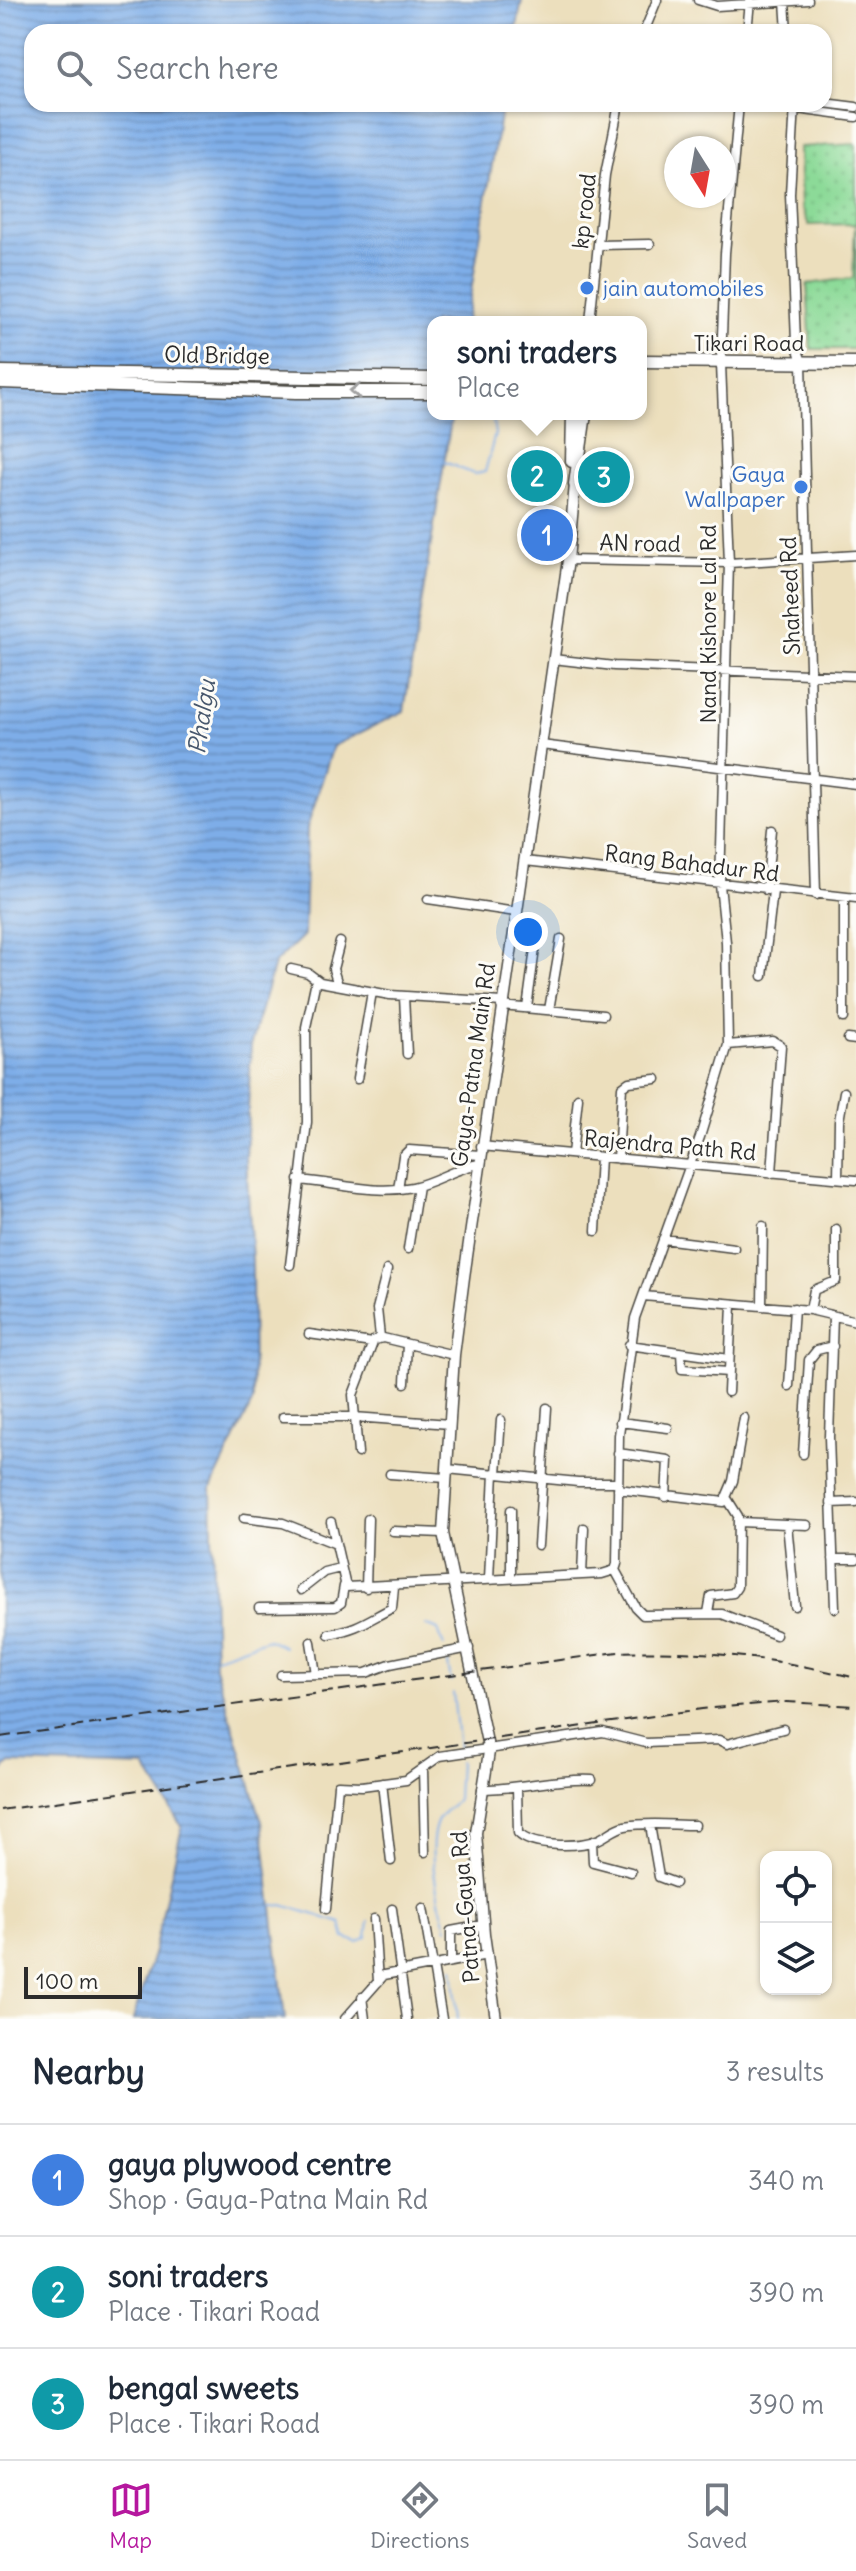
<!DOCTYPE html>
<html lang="en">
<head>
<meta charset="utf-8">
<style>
  body { margin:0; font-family:Delius,sans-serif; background:#f2f2f3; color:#1f2937 }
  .controls { position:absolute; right:24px; bottom:24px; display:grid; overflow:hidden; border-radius:16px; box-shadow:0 2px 6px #0004 }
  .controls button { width:72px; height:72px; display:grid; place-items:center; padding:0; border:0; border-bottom:2px solid #e0e1e3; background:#fff; color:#1f2937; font:40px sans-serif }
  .compass { position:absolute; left:664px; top:136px; width:72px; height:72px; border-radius:50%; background:#fff; box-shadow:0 2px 6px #0004; rotate:169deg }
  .scale { position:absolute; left:24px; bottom:20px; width:118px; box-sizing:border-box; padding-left:8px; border:4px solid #2b2b2b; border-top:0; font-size:22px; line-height:28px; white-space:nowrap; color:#2b2b2b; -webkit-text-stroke:6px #fdfcf7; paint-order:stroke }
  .you { position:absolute; left:528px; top:932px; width:28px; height:28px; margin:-20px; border:6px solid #fff; border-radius:50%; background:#1a73e8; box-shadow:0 0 0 12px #1a73e833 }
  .badge { display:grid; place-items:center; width:52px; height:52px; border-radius:50%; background:#b5179e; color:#fff; font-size:26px; font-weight:700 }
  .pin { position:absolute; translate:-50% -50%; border:4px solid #fff; box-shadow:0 2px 8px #0006 }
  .popup { position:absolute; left:427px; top:316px; width:220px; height:104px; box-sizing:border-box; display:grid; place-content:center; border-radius:16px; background:#fff; filter:drop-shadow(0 2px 6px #0005); font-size:26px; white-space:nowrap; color:#747a83 }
  .popup b { font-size:30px; color:#1f2937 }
  .popup::after { content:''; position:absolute; left:50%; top:100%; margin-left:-16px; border:16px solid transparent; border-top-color:#fff }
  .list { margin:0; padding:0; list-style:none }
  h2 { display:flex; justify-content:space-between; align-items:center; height:104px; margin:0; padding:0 32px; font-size:34px }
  h2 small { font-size:26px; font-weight:400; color:#747a83 }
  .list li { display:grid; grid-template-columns:52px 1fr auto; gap:24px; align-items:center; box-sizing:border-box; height:112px; padding:0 32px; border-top:2px solid #e0e1e3 }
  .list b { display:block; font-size:30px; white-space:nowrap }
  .list p { margin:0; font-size:26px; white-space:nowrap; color:#747a83 }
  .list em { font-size:26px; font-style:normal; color:#747a83 }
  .icon { flex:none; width:44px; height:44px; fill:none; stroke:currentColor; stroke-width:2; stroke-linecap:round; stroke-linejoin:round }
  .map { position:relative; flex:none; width:856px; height:2019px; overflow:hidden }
  .search { position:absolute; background:#fff; box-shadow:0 2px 6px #0004; left:24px; right:24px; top:24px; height:88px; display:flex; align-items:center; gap:20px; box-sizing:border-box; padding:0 28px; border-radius:24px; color:#747a83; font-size:30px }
  .sheet { height:440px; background:#fff }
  nav { display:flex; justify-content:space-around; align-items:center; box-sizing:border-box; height:112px; border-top:2px solid #e0e1e3; background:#fff; font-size:22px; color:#747a83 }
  nav a { display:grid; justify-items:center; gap:4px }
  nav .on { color:#b5179e }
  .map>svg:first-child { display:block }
  .grass { fill:url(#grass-dots); stroke:#5c8262; stroke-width:2 }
  .water { fill:url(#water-rules); stroke:#546c8a; stroke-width:2 }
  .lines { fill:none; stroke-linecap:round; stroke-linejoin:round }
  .stream { stroke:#7eade8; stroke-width:2 }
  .minor-casing { stroke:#484641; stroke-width:11 }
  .major-casing { stroke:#484641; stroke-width:13 }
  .highway-casing { stroke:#484641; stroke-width:15 }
  .minor { stroke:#fff; stroke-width:8 }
  .major { stroke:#fff; stroke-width:10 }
  .highway { stroke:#fff; stroke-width:12 }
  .rail { stroke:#2b2b2b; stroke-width:2; stroke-dasharray:12 6; stroke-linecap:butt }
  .oneway { stroke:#a0a0a0 }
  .shop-dot { fill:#3f7fe0; stroke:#fdfcf7; stroke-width:3 }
  .labels { text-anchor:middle; stroke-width:6; stroke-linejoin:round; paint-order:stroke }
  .street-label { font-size:22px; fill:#2b2b2b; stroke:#fdfcf7 }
  .shop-label { font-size:22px; fill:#366cbe; stroke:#fdfcf7; text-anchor:start }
  .water-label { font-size:24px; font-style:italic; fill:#48586d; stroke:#fdfcf7 }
</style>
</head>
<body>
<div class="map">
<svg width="856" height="2019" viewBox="0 0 856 2019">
  <defs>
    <pattern id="grass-dots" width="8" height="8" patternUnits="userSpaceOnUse" patternTransform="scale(2)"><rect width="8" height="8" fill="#8cda98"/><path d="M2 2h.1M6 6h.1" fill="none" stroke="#79bb83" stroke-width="1.8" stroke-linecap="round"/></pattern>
    <pattern id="water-rules" width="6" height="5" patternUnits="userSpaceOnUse" patternTransform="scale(2)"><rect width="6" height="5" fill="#7eade8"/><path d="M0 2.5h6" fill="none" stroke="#678dbc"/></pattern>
  </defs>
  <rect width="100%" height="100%" fill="#fdfcf7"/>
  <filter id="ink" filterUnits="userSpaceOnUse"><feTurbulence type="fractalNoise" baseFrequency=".0125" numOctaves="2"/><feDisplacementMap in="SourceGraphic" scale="16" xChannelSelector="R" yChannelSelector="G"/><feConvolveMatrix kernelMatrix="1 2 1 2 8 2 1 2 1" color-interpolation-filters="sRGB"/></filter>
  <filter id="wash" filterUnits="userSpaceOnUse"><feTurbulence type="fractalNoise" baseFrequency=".006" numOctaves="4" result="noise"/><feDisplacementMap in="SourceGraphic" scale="32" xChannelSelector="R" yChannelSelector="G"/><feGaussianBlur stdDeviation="1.8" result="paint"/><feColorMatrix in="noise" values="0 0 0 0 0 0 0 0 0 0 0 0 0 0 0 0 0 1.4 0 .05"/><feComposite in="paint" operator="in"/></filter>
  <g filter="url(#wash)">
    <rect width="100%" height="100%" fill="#ecdfbd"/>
    <path class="grass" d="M856,144V349H811L807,284L853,278L855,224L809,225L801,207L799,147Z"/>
    <path class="water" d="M0,0H522L516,32H32V104H502L466,322H433V414H452L404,711L333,746L307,828L304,935L274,964L251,1043L246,1158L252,1260L253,1401L211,1488L215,1667L262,1822L285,2019H133L154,1951L182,1827L145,1767L10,1763L0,1773Z"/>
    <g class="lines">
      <path class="stream" d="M442,461L474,474L485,472L495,434L492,414
        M426,1625L438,1630L444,1646
        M216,1657L268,1639L284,1647
        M447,1657L451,1682
        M453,1693L459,1749
        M273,1906L283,1905L341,1923L345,1938L358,1942L367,1937L369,1921
        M447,1928C438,1902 426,1848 437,1822C441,1813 451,1807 457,1799L459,1762
        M453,1968L458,2019"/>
    </g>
  </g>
  <g filter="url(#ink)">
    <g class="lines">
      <defs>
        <path id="minor" d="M698,0L717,6L808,0
          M785,1L787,32
          M644,32L657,0
          M747,32L750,1
          M824,103L856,107
          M760,104L856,117
          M795,104L790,194L796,342L802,363L816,895
          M599,245L650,244
          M590,322L605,175L619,104
          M568,560L729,563L856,555
          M553,659L614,666L856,676
          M541,745L856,784
          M525,861L856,898
          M766,890L772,830
          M844,897V1018
          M428,899L516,912
          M291,969L308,973L320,982L390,995L502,1002
          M763,976L773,891
          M338,985L333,969L340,942
          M404,997L407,1054
          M501,1006L603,1015
          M527,1008L537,934
          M549,1010L561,939
          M848,1039L856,1040
          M728,1045L773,1041L781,1046L772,1173
          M357,1079L372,992
          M481,1146L856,1180
          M572,1154L578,1098
          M618,1159L622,1087L629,1082L656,1079
          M838,1178L839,1121L844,1092
          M299,1180C339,1183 373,1195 413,1187C436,1182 455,1168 479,1164
          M398,1189L403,1156L409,1150L480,1155
          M596,1231L600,1157
          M663,1239L734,1248
          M408,1249L418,1186
          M290,1265L307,1122L306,1027L316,980
          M643,1296L810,1310L856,1321
          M762,1305L763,1226
          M810,1310L814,1290L836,1281V1229
          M833,1316L829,1437L835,1608
          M309,1334L372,1343
          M380,1337L377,1309L387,1270
          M629,1345L729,1359
          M681,1353L682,1369L729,1372
          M405,1383L407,1344
          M789,1386L794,1308
          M728,1392L732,1305
          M283,1417H354L450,1424
          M620,1422L668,1428
          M358,1453L353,1395L374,1340L383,1338L454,1355
          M618,1453L668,1460L666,1497
          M803,1454L809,1360L817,1350L833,1346
          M447,1469L578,1482H618
          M497,1473L501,1420
          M390,1474L446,1478
          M618,1489L724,1502L733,1481L744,1418
          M831,1503L856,1502
          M244,1518L283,1523L336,1544
          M331,1522L346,1587L602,1574L615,1570L617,1564L619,1435L635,1318L700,1137L728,1045L726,942L720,885L729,563L721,364L725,253L739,104
          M739,1522L807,1525
          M787,1524L795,1606
          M393,1531L443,1533
          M538,1545L547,1408
          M833,1559H856
          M615,1570L636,1608L643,1615L722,1614L776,1635
          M582,1575L584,1528
          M511,1578V1510
          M489,1579L494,1473
          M366,1588L368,1519
          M301,1590L324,1572L340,1568
          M259,1608L335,1607L341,1603L344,1586
          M708,1613L711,1596L733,1593L737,1587L738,1516L728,1500
          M329,1634C360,1628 366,1621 392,1608L394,1587
          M311,1642L316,1674
          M281,1675L366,1673L390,1664L469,1648
          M423,1769L425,1852
          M382,1783L391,1861
          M517,1787L518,1833C532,1848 579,1847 597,1840C607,1836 615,1828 625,1826C647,1822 672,1825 695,1825
          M482,1789C520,1789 555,1778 592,1780
          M650,1825L659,1877L675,1883
          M592,1842L593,1862L631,1872
          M423,1908L442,2019
          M326,1909L338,1785L362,1786L406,1780L440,1756L603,1732L646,1743L719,1740L727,1744L783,1729
          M392,1909L407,2019
          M374,1919L378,1982
          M451,1961V1931L483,1925
          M362,1997L365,2019
          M345,2019L384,1975L487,1955"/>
        <path id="major" d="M496,2019L484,1934L476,1833L489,1752L443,1533L454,1355L464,1277L568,560L575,484"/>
        <path id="highway" d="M641,361L856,363
          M0,372L433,379
          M0,382L296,392H433
          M572,461L573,414
          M575,484L585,414"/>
      </defs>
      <use href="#minor" class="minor-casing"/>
      <use href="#major" class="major-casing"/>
      <use href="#highway" class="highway-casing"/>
      <use href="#minor" class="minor"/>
      <use href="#major" class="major"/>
      <use href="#highway" class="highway"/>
      <path class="rail" d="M0,1737L618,1652C701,1649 776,1658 856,1678
        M0,1810L702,1709L786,1702L856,1706"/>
    </g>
    <defs><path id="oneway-chevron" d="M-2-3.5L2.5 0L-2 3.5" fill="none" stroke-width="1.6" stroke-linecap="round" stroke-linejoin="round" transform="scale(2)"/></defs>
    <use class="oneway" href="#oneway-chevron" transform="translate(355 391) rotate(180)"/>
  </g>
  <g class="shop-dot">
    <circle cx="587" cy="288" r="8"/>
    <circle cx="801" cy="487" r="8"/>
  </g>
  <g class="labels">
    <g class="street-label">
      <text transform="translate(584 211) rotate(-84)" y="8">kp road</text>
      <text x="749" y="351">Tikari Road</text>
      <text transform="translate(217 355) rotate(1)" y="8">Old Bridge</text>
      <text transform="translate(640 543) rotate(1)" y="8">AN road</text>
      <text transform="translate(790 596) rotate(-92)" y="8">Shaheed Rd</text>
      <text transform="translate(708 624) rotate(-90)" y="8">Nand Kishore Lal Rd</text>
      <text transform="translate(692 863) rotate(7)" y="8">Rang Bahadur Rd</text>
      <text transform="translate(473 1065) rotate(-82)" y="8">Gaya-Patna Main Rd</text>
      <text transform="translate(670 1145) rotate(5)" y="8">Rajendra Path Rd</text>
      <text transform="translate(465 1907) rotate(-95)" y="8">Patna-Gaya Rd</text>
    </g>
    <g class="shop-label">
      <text x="603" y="296">jain automobiles</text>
      <text x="785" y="482" text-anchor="end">Gaya<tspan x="785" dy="25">Wallpaper</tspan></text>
    </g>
    <g class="water-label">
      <text transform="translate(202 717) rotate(-82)" y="8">Phalgu</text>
    </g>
  </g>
</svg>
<div class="controls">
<button><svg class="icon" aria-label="locate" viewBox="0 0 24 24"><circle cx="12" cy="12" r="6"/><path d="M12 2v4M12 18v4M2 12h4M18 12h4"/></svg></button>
<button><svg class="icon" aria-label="layers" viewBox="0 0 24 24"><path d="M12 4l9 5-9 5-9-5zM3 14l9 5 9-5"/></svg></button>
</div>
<svg class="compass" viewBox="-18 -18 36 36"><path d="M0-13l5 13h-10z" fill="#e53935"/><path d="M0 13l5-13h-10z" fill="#747a83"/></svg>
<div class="scale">100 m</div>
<div class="you"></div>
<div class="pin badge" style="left:547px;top:535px;background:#3f7fe0">1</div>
<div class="pin badge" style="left:537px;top:476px;background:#0f9aa8">2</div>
<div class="popup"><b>soni traders</b>Place</div>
<div class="pin badge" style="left:604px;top:477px;background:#0f9aa8">3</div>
<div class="search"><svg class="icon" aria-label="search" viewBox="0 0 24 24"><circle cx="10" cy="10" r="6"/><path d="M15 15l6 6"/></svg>Search here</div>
</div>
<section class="sheet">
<h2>Nearby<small>3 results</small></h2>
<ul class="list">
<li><span class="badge" style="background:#3f7fe0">1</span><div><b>gaya plywood centre</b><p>Shop · Gaya-Patna Main Rd</p></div><em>340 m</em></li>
<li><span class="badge" style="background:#0f9aa8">2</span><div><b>soni traders</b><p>Place · Tikari Road</p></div><em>390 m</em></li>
<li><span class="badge" style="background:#0f9aa8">3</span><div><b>bengal sweets</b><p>Place · Tikari Road</p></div><em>390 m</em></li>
</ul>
</section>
<nav>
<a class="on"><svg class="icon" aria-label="map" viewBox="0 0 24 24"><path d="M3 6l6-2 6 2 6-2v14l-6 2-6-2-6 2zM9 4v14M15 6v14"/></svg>Map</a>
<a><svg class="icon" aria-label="directions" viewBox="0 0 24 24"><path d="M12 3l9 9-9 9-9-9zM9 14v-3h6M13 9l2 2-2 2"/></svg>Directions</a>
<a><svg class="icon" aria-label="saved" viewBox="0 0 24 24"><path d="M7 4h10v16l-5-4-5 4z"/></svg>Saved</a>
</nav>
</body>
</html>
